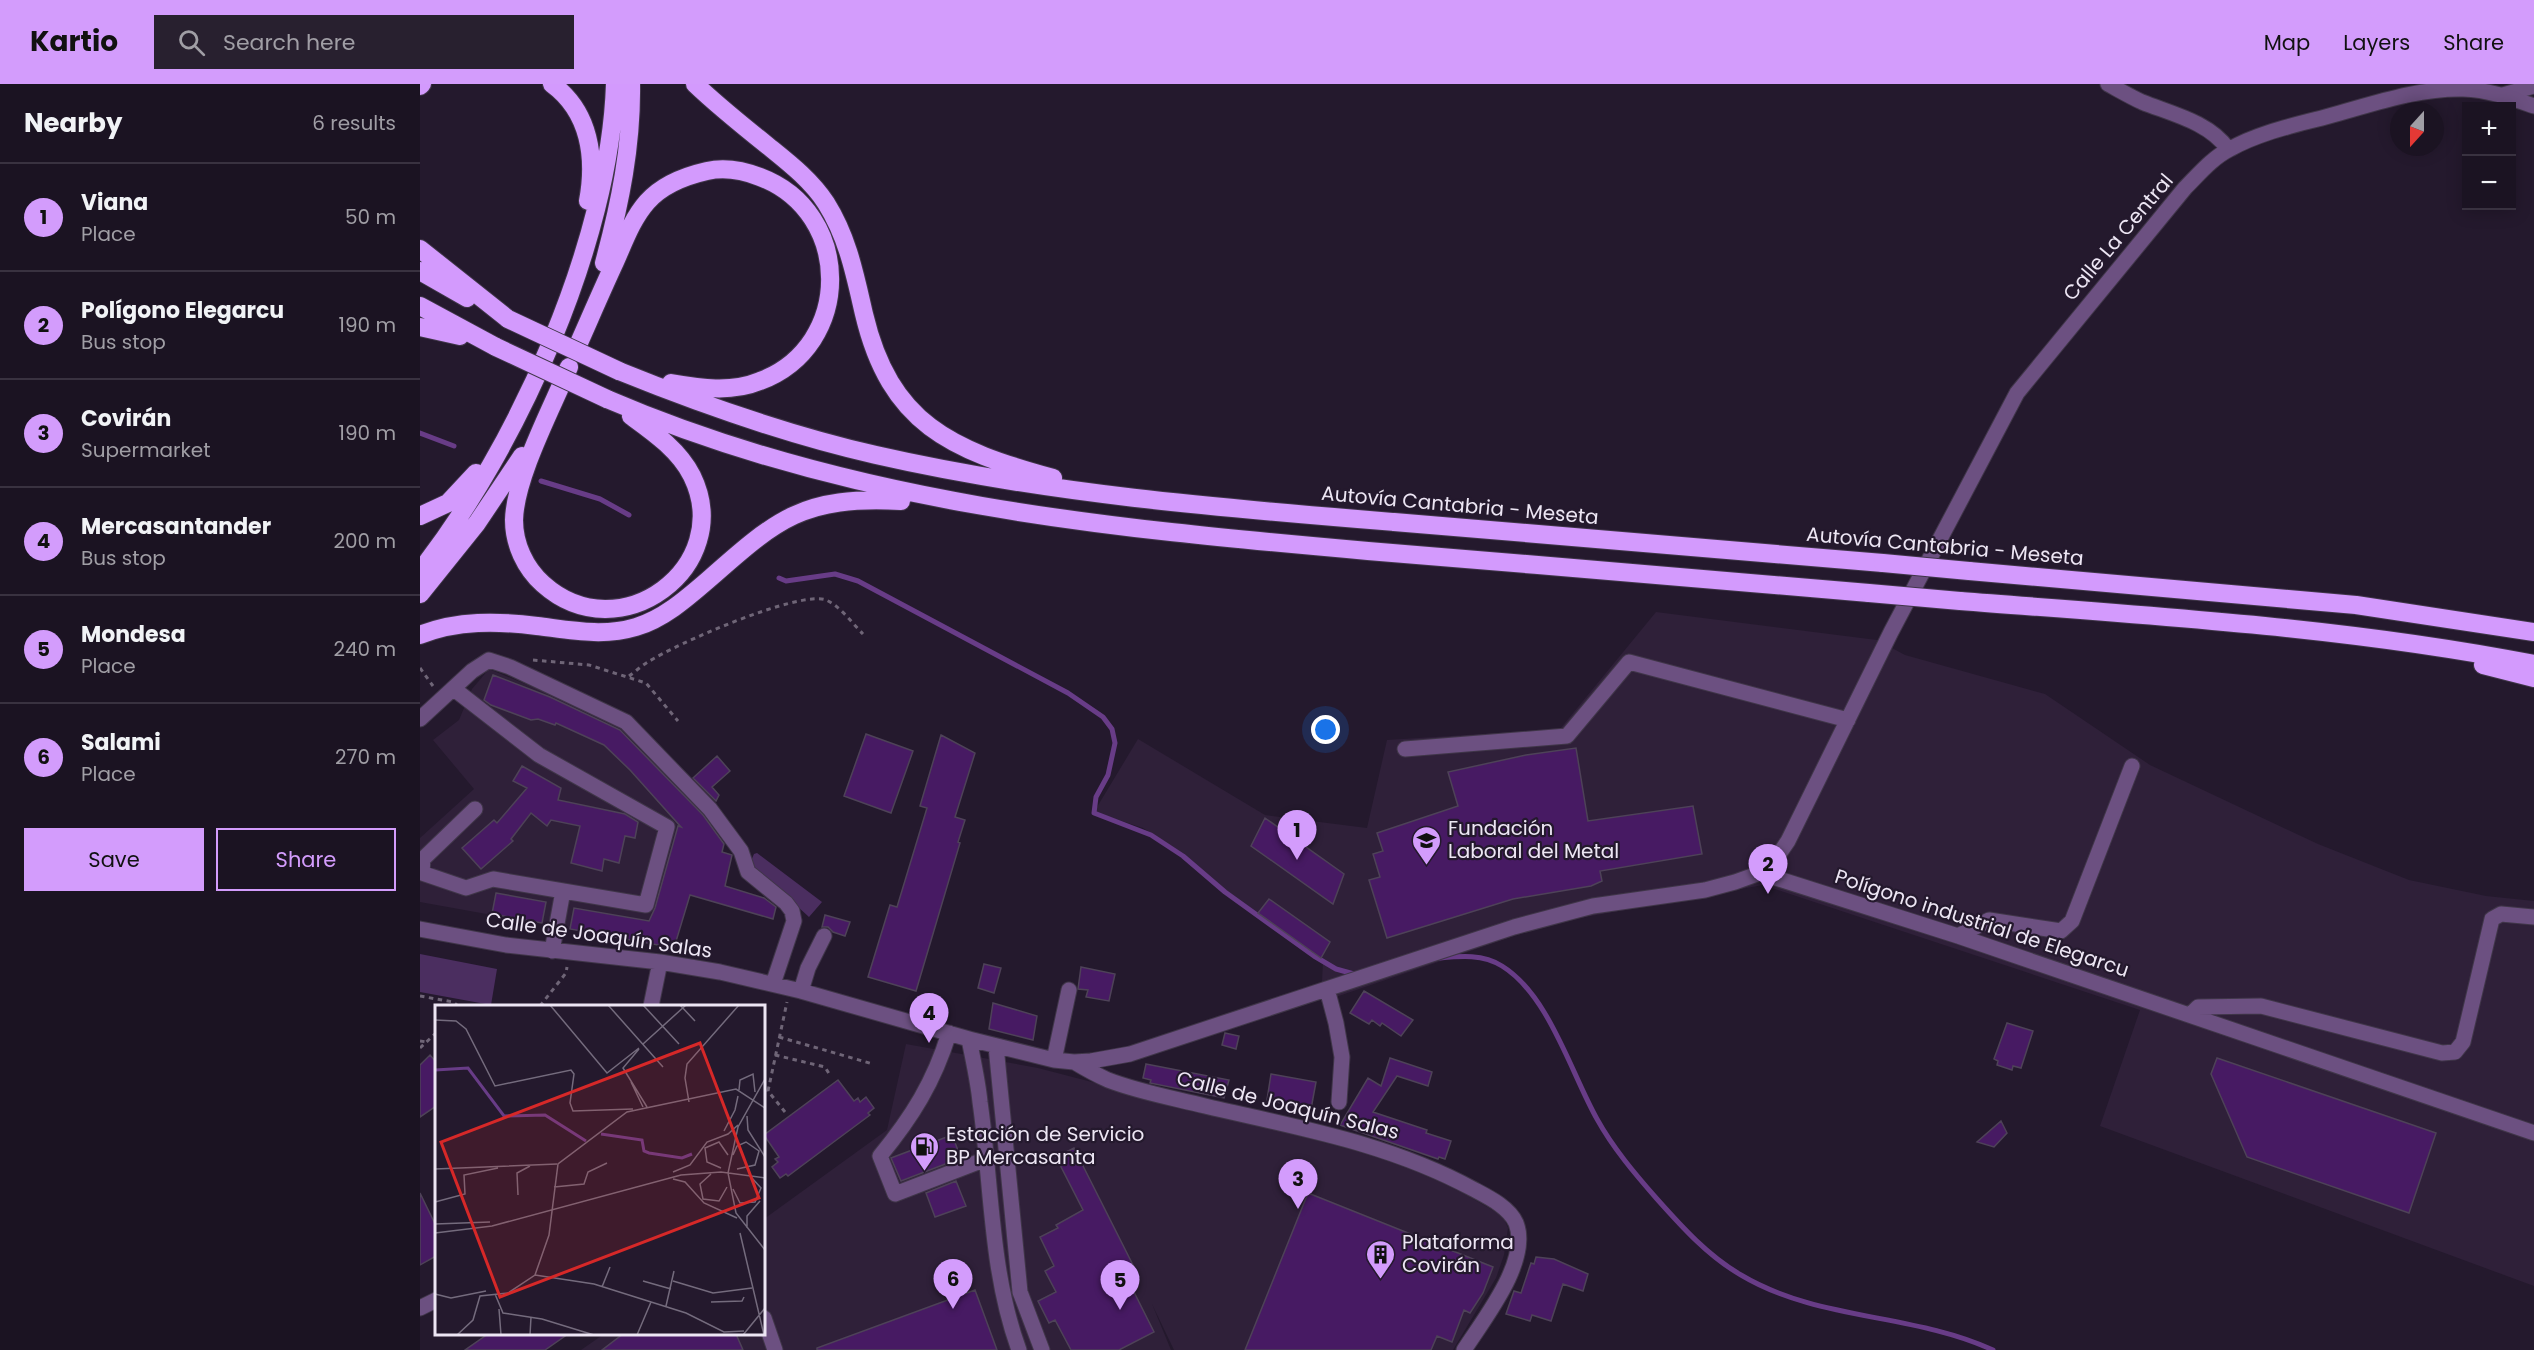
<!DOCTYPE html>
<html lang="en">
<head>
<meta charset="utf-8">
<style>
  body { margin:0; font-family:Poppins,sans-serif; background:#28202f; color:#f1f3f6 }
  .controls { position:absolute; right:18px; top:18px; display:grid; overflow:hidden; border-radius:0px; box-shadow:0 3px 15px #0003 }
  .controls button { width:54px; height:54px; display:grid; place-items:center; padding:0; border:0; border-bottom:2px solid #393240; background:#1b1322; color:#f1f3f6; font:30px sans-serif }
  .compass { position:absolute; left:1970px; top:18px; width:54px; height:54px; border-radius:50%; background:#1b1322; box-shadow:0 3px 15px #0003; rotate:201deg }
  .you { position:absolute; left:906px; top:646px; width:21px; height:21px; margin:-15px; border:4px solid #fff; border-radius:50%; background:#1a73e8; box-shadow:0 0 0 9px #1a73e833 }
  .badge { display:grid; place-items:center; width:39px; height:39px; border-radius:50%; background:#d39cfc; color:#111; font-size:20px; font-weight:700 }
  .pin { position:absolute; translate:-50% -50px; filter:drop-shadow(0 2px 3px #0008) }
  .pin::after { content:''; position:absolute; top:32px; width:21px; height:18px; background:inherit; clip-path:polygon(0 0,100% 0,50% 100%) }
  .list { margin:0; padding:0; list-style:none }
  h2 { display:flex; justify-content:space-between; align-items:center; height:78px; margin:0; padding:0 24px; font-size:26px }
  h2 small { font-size:20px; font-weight:400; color:#a09ea5 }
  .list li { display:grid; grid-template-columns:39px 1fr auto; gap:18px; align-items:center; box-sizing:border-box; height:108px; padding:0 24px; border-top:2px solid #393240 }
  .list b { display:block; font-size:22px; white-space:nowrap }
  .list p { margin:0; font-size:20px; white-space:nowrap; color:#a09ea5 }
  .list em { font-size:20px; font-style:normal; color:#a09ea5 }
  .actions { display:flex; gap:12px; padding:18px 24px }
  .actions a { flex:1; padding:14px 0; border:2px solid #d39cfc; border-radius:0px; text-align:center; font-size:21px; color:#d39cfc }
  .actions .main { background:#d39cfc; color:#111 }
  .icon { flex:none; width:33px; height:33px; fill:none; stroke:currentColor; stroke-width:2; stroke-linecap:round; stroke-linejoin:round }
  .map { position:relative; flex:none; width:2114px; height:1266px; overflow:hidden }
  header { display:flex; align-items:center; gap:36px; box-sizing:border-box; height:84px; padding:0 30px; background:#d39cfc; color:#111 }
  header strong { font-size:28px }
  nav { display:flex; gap:33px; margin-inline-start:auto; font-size:21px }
  .search { width:420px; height:54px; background:#28202f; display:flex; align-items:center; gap:15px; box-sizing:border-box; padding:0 21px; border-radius:0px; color:#a09ea5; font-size:22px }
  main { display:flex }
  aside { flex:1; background:#1b1322 }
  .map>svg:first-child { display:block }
  .built { fill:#2f2039 }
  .green { fill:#4b2e60 }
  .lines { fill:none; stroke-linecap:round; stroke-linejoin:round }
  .stream { stroke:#683c87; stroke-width:5 }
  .building { fill:#471a63; stroke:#4e4258; stroke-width:1.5 }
  .minor-casing { stroke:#403649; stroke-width:17 }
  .highway-casing { stroke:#403649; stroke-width:20 }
  .path { stroke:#6f6577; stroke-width:3; stroke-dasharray:4.5 4.5; stroke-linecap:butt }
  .minor { stroke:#6c5081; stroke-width:15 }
  .highway { stroke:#d39afd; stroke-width:18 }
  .highway-bridge-casing { stroke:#403649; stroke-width:20; stroke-linecap:butt }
  .highway-bridge { stroke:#d39afd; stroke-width:18 }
  .labels { text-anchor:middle; stroke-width:4.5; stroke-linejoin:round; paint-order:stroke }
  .street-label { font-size:20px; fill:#ede6f4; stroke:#24192d }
  .poi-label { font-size:20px; fill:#ede6f4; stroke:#24192d; text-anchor:start }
  .inset-river { fill:none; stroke:#683c87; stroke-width:3 }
  .inset-road { fill:none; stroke:#746b7d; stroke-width:1.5 }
  .view { fill:#d62828; fill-opacity:0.15; stroke:#d62828; stroke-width:3 }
  .inset-edge { fill:none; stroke:#ede6f4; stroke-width:3 }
</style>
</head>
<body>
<header>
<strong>Kartio</strong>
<div class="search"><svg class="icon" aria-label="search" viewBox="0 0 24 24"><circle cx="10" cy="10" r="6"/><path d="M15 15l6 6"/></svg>Search here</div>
<nav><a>Map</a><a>Layers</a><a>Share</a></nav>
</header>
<main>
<aside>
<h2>Nearby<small>6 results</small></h2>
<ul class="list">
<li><span class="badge">1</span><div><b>Viana</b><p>Place</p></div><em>50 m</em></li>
<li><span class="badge">2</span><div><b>Polígono Elegarcu</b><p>Bus stop</p></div><em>190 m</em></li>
<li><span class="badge">3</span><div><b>Covirán</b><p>Supermarket</p></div><em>190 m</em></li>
<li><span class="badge">4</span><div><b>Mercasantander</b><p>Bus stop</p></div><em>200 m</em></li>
<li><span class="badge">5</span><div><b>Mondesa</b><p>Place</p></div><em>240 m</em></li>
<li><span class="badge">6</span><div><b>Salami</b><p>Place</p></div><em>270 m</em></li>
</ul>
<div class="actions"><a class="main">Save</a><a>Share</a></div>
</aside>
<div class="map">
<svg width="2114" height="1266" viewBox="0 0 2114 1266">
  <rect width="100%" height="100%" fill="#24192d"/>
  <path class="built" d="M1236,528L1457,556L1485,571L1625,610L1730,681L1898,760L1989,796L2066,812L2114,817V1202L1680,1042L1720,926L1343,801L1132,839L901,918L903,877L805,807L761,768L723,744L674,728L718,655L845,731L947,744L967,656L1140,645Z
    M69,585L200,639L293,736L254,864L0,818V754L54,705L13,656L39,636L52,605Z
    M486,960L618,984L948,1070L1015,1093L1083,1132L1088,1144L1084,1171L1076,1194L1033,1266H754L732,1220L751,1266H161L184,1250H344V1135L467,1046Z"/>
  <path class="green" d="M337,769L402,818L389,833L330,779L334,770Z
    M0,870L77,885L71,921L0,908Z"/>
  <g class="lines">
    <path class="stream" d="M0,349L34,362
      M121,397L180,415L209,431
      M359,494L366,497L415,490L438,497L648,609L683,633L692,645L695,659L688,691L676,713L674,729L731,751L763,772L805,808L894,872L916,885L934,890
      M1020,874C1041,872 1063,870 1082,882C1129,911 1151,989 1177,1035C1193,1064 1215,1090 1237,1115C1262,1143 1288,1172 1321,1191C1398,1237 1493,1229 1573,1266"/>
  </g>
  <path class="building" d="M73,591L130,613L200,646L283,731L304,760L302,768L312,771L305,802L344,814L356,823L353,835L270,811L254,864L150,845L154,824L229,837L235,824L258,742L261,743L210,686L184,661L136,639L135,641L118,635L111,636L71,621L64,616Z
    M446,650L493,667L471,729L424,712Z
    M521,651L555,669L535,733L545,736L538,758L540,759L496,907L448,893L470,821L477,823L507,724L500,722Z
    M1156,664L1168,737L1273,722L1282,770L1180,787L1182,797L1171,802L1093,815L967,854L949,796L960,793L953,770L963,767L957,749L1038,722L1028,688L1106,671Z
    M297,672L310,687L292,703L299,711L296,717L273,694Z
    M102,682L141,704L138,716L205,730L218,738L215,754L205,752L199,779L184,775L182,787L151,779L160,742L131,736L127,742L111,729L91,755L93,757L61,785L42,764L74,736L77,739L107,704L93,697Z
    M845,734L924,790L913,820L831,762Z
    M76,809L126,818L122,839L72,830Z
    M849,815L910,858L901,874L838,829Z
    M405,831L430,838L425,852L413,848L408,843H402Z
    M564,880L581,884L574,909L558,904Z
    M661,883L695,890L689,917L666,913L668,906L658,905Z
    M944,907L993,936L981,952L962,939L960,942L952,936L949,940L930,929Z
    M573,919L617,932L613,956L569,945Z
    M1587,939L1613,947L1601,984L1593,982L1592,986L1577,981L1578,977L1574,975Z
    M805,949L819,952L816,965L802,961Z
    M10,971L16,978V1022L0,1033V981Z
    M970,974L1012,988L1008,1002L977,992L953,1028L1007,1046L1006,1049L1031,1057L1025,1075L1019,1073L1018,1075L920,1041L948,994L961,1002Z
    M1797,974L2016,1049L1989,1129L1827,1073L1791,990Z
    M726,980L809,996L804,1014L730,999L731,996L723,994Z
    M851,990L896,998L891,1025L847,1016Z
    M418,996L434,1017L438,1014L440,1018L446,1013L454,1024L448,1029L450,1031L415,1057L368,1092L366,1090L360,1094L352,1083L358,1078L355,1075L359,1073L344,1051Z
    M1581,1037L1587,1049L1574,1063L1557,1058Z
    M532,1051L541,1074L481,1097L471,1074Z
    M654,1064L719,1193L709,1198L734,1248L699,1266H651L635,1236L629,1239L618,1217L636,1208L625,1187L634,1182L620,1153L638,1144L636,1141L663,1126L636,1073Z
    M536,1097L546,1122L515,1133L506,1109Z
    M0,1109L16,1142V1172L0,1181Z
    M888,1109L1073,1183L1063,1209L1050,1229L1044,1226L1032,1258L1017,1252L1011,1266H825Z
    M1116,1173L1134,1175L1168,1190L1163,1207L1143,1200L1131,1237L1112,1231L1110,1237L1086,1230L1094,1207L1101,1209L1111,1179L1114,1180Z
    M555,1206L577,1266H397V1264Z
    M68,1250H148L125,1266H45Z
    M203,1250H316L323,1266H182Z"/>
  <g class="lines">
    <defs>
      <path id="minor" d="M1688,0C1699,6 1711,13 1722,18C1752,30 1789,38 1808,65
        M2083,11L2114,2
        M34,605L119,671L247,743L226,821L73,795L46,804L2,789L3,775L55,725
        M0,635L52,587L69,576L90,583L206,638L290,725L321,767L328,788L366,819L372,827L374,837L353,900
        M985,665L1147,652L1209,578L1428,636
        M1340,789L1538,852L2114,1049
        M0,845L86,861L240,878L300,888L381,907L549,955L634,976L654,978L671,977L710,970L1094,843L1173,822L1285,806L1315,798L1340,789L1357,773L1368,757L1471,548L1597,309L1765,104C1779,90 1792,74 1810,65C1840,48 1876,41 1909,32C1953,20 1998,4 2043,5C2069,6 2091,14 2114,22
        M1538,852L1569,836L1641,847L1652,837L1712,682
        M132,867L143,807
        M907,905L916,939L922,973L919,1018
        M381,907L388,884L404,852
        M231,922L240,878
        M1770,931L1778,923L1841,922L2022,969L2035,968L2043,958L2072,835L2081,830L2114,833
        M529,949C514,998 492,1033 460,1072L475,1110L566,1075
        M549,955C553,976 558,997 560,1018C572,1101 570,1187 599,1266
        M576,962L600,1208L622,1266
        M634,976L649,906
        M656,979C666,985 677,991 688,996C719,1008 753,1014 785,1022C879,1044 968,1059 1053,1105C1068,1113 1089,1123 1096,1139C1111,1177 1063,1236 1044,1266
        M0,1224L16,1216
        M344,1234L355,1266"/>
      <path id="highway" d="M132,0C170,28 176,74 168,117
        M275,0C298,22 323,42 348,62C369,79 391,96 406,119C428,154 435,191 444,230C470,340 531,366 633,394
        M0,2L2,0
        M0,165L88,235
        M184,179C200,120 212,61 211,0
        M0,187L47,214
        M0,222L76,263
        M0,243L40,252
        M158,261C170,234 182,206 195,178C204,158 212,135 227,118C242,101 265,92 287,87C305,83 322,86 340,93C433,128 434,262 340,297C311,309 280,304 251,299
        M149,283C132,324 95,393 94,436C94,460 105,484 123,500C200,569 316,482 272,392C259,366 233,348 211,332
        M199,287C283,321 368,351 456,371C627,410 801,424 974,438C1137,452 1300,466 1463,479
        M187,315C431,420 687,444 948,467C1115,481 1282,494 1449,509
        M0,432L28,419L56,389
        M0,487C97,365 190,157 195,0
        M1549,487L1936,521L2114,548
        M0,510L57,439L102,372
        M1540,517C1732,532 1925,543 2114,580
        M0,551C37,536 78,537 117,542C150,546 183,553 216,543C243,535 266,515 288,496C358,434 383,412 481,417
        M2063,581L2114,594"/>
    </defs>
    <use href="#minor" class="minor-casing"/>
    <use href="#highway" class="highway-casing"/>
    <path class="path" d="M113,576L169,581L226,599L258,637
      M0,584L13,602
      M209,592C215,588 221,582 228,578C254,561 378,506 406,516C420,522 432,539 443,550
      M0,912L33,918L38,922
      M120,922L146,889L147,883
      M359,953L453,980
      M0,957L7,958
      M0,964L16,949
      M355,971L405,983L411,993
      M365,1028L348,1007L367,918"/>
    <use href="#minor" class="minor"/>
    <use href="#highway" class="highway"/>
    <defs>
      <path id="highway-bridge" d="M88,235L199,287
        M76,263L187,315
        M1463,479L1549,487
        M1449,509L1540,517"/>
    </defs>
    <use href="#highway-bridge" class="highway-bridge-casing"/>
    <use href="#highway-bridge" class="highway-bridge"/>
  </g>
  <defs>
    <symbol id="school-pin" viewBox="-11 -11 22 30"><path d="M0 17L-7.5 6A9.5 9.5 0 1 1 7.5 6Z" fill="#d39cfc" stroke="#24192d"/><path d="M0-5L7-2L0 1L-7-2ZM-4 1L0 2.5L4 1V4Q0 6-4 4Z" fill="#111"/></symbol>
    <symbol id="fuel-pin" viewBox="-11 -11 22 30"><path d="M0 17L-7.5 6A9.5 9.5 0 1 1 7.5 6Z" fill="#d39cfc" stroke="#24192d"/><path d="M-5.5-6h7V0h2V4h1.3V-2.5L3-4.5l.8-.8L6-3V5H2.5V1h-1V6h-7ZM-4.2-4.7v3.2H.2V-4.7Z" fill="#111"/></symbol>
    <symbol id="building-pin" viewBox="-11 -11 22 30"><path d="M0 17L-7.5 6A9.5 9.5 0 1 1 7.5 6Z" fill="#d39cfc" stroke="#24192d"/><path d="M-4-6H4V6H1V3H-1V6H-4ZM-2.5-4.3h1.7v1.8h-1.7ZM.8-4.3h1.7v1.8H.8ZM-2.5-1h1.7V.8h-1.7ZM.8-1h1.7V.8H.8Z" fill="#111"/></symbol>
  </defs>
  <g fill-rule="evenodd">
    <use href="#school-pin" x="990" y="740" width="33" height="45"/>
    <use href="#fuel-pin" x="488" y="1046" width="33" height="45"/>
    <use href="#building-pin" x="944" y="1154" width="33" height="45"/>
  </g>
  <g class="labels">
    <g class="street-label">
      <text transform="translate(1698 153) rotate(-50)" y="7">Calle La Central</text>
      <text transform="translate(1040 421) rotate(5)" y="7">Autovía Cantabria - Meseta</text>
      <text transform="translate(1525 462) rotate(5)" y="7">Autovía Cantabria - Meseta</text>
      <text transform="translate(1562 839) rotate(18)" y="7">Polígono industrial de Elegarcu</text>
      <text transform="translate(179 851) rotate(8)" y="7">Calle de Joaquín Salas</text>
      <text transform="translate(868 1021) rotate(14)" y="7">Calle de Joaquín Salas</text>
    </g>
    <g class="poi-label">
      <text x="1028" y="751">Fundación<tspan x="1028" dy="23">Laboral del Metal</tspan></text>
      <text x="526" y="1057">Estación de Servicio<tspan x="526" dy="23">BP Mercasanta</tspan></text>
      <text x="982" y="1165">Plataforma<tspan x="982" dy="23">Covirán</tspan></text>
    </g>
  </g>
  <g transform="translate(15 921)">
    <rect width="330" height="330" fill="#24192d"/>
    <path class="inset-river" d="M0,65L33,63L69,111L110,110L151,136M166,129L207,135L209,146L214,148L247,153L257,149"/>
    <path class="inset-road" d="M115,0L172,68L204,43M173,0L228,62M208,0L244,39M245,0L260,16M0,15L21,16L31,24L60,81L136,65L139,69L135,98L138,106L198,104M208,39L251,0M204,44L188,63L212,102M330,74L303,122L293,168L301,208L330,245M196,77L208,102M304,85L305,75L318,69L320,87M254,97L250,73L252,59L304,0M312,111L313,125L330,152M289,126L300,105L303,91M298,150L302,141L311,137L324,146L320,160L302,164M286,163L272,157L270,143L284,137L293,150M0,164L122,159M238,167L255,160L272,137L293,129L303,120M276,169L265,179L268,194L284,196L292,182M238,174L250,177L269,198L302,213M119,182L149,179L153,167L172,158M298,184L305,198L320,197L326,183L316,172M83,190L82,168L95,161M0,197L30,189L29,170L63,163M0,219L55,217M312,223V211L325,196M0,228L57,221L246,170L286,167L330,173M305,228L329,330M100,270L159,279L251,308L289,327L309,326M208,276L236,284M238,276L278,288L317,283M167,282L175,262M0,289L16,293L51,286M60,289L68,308L107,314L159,330M276,297L307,296L309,292M231,301L239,266M64,304L66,330M22,330L38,315L45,291L73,288L100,270L114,230L123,159L192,107L301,84L330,103M95,330L96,312M202,330L216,297M308,330L330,303"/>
    <path class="view" d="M265,38L324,193L65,292L6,137Z"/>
    <rect width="330" height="330" class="inset-edge"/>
  </g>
</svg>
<div class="controls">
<button>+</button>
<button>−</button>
</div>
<svg class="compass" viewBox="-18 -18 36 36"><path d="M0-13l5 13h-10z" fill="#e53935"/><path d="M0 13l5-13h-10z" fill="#a09ea5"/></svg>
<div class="you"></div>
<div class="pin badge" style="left:877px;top:776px">1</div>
<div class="pin badge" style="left:1348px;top:810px">2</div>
<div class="pin badge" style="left:878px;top:1125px">3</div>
<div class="pin badge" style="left:509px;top:959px">4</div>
<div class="pin badge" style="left:700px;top:1226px">5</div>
<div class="pin badge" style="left:533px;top:1225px">6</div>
</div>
</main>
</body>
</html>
